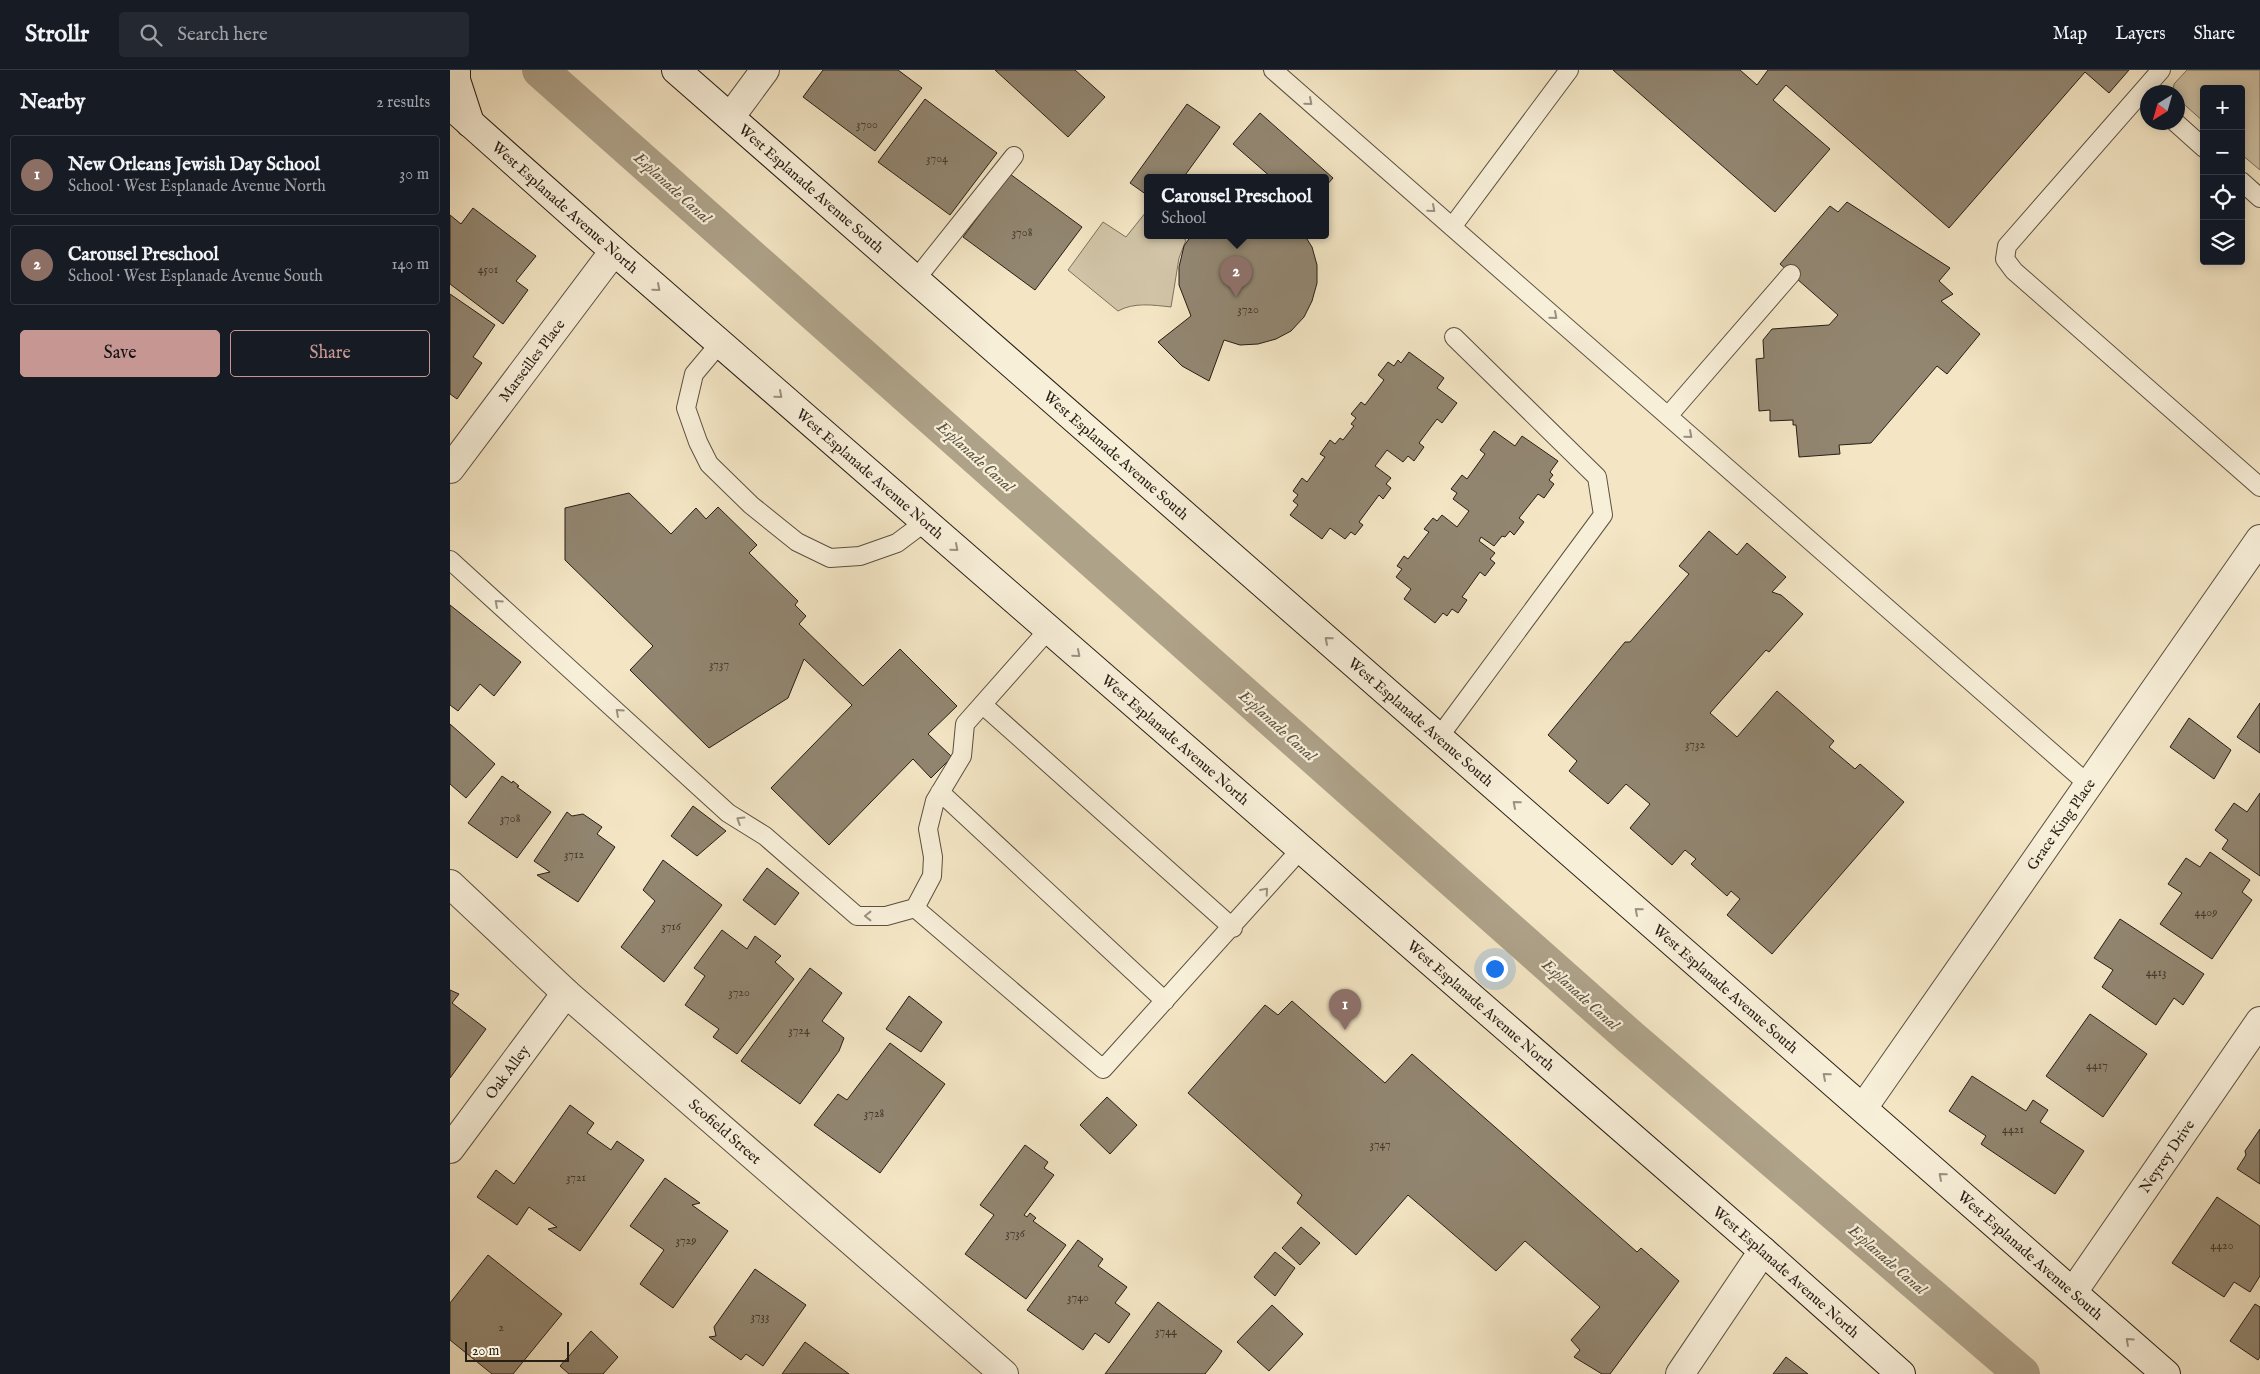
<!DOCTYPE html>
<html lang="en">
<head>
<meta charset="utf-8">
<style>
  body { margin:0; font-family:"IM FELL English",serif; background:#242831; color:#f1f3f6 }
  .controls { position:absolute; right:15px; top:15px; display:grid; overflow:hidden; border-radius:5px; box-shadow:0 2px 12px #0003 }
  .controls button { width:45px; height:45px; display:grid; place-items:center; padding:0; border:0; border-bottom:1px solid #363941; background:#171b24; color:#f1f3f6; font:25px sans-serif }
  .compass { position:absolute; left:1690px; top:15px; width:45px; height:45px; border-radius:50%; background:#171b24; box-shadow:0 2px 12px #0003; rotate:217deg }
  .scale { position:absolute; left:15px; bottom:12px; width:104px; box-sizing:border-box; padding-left:5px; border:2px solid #271e15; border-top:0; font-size:14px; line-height:18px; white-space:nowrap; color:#271e15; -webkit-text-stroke:4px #f8efd9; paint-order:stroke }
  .you { position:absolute; left:1044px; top:898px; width:18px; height:18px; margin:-12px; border:4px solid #fff; border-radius:50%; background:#1a73e8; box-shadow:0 0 0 8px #1a73e833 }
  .badge { display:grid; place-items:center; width:32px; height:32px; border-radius:50%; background:#c59692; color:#fff; font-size:16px; font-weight:700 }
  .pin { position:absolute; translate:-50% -41px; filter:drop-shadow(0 1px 2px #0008) }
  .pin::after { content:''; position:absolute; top:26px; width:18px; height:15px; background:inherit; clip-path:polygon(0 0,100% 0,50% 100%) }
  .popup { position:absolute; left:694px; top:104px; width:185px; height:65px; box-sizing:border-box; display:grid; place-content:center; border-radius:5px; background:#171b24; filter:drop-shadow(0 1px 4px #0005); font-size:16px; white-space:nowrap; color:#9ea1a6 }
  .popup b { font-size:19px; color:#f1f3f6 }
  .popup::after { content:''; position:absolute; left:50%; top:100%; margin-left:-10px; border:10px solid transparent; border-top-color:#171b24 }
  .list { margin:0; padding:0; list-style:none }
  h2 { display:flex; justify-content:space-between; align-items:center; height:65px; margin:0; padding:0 20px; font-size:21px }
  h2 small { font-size:16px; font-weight:400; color:#9ea1a6 }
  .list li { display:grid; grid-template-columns:32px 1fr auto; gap:15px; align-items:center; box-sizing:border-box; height:80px; margin:0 10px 10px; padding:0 10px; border:1px solid #363941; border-radius:5px }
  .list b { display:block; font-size:19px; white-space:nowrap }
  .list p { margin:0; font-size:16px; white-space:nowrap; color:#9ea1a6 }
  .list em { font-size:16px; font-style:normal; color:#9ea1a6 }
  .actions { display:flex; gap:10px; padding:15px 20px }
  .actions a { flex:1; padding:11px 0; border:1px solid #c59692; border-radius:5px; text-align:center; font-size:18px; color:#c59692 }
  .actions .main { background:#c59692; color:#111 }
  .icon { flex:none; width:28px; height:28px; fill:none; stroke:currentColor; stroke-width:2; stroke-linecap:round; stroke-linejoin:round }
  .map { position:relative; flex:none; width:1810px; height:1304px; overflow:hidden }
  header { display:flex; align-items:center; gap:30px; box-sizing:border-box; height:70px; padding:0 25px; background:#171b24; border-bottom:1px solid #363941 }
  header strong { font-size:24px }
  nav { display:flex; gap:28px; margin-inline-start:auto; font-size:18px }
  .search { width:350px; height:45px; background:#242831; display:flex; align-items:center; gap:12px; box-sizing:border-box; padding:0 18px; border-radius:5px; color:#9ea1a6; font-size:19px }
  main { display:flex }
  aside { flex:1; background:#171b24 }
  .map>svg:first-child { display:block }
  .green { fill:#d1c4a7; stroke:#7c715e }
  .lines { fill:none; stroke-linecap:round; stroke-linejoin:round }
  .canal { stroke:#aea289; stroke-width:36 }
  .building { fill:#928671; stroke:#271e15 }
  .service-casing { stroke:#5a5041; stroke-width:20 }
  .minor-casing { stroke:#5a5041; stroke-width:30 }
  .tertiary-casing { stroke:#5a5041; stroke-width:30 }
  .secondary-casing { stroke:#271e15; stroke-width:30 }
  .service { stroke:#f8efd9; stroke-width:18 }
  .minor { stroke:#f8efd9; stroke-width:28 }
  .tertiary { stroke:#f8efd9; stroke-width:28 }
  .secondary { stroke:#f8efd9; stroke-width:28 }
  .oneway { stroke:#9a9181 }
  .labels { text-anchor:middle; stroke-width:4.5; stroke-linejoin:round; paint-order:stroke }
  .number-label { font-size:12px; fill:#42382c }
  .street-label { font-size:15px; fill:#271e15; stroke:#f8efd9 }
  .water-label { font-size:16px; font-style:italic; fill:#5d5343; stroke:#f8efd9 }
</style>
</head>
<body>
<header>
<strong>Strollr</strong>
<div class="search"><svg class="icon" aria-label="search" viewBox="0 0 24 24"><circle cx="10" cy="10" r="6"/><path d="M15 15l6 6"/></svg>Search here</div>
<nav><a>Map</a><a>Layers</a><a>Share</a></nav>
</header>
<main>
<aside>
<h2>Nearby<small>2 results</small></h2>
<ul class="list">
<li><span class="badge" style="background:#8d6e63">1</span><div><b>New Orleans Jewish Day School</b><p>School · West Esplanade Avenue North</p></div><em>30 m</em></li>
<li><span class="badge" style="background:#8d6e63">2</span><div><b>Carousel Preschool</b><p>School · West Esplanade Avenue South</p></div><em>140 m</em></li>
</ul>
<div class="actions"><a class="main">Save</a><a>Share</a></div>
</aside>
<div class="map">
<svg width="1810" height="1304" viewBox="0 0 1810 1304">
  <rect width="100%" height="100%" fill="#f4e6c5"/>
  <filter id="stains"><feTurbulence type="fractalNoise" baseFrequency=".004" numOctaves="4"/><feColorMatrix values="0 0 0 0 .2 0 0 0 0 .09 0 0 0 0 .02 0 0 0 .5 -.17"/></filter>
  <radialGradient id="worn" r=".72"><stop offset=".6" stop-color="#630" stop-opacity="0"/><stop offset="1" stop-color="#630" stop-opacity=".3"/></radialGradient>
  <path class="green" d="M1737,0H1810V100L1791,84V19H1754V52L1728,29V22H1723L1724,14Z
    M696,142L697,166H730L736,170L729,188L721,237C703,235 684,232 668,241L618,200L653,152L676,167Z"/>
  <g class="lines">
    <path class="canal" d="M90,0L1180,967L1572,1304"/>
  </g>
  <path class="building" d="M373,0H448L472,18L425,81L353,27Z
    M545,0H625L655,27L618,67Z
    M1163,0H1290L1307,15L1318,0H1679L1659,23L1635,2L1499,158L1336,15L1323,30L1380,79L1325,142Z
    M475,29L547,83L500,145L428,92Z
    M737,34L770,57L733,108H697V125L680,113Z
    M810,43L883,108L875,117V108H822L783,74Z
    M560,104L632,157L585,220L513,167Z
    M1397,132L1500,198L1489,211L1503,224L1491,231L1530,264L1497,304L1487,296L1421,373L1389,375L1390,384L1349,387L1346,355H1343V350L1320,351V340L1309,341L1306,289L1314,288L1313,270L1322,259L1379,255L1388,245L1330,194L1380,136L1388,142Z
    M23,138L86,186L66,211L78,220L53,254L0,214V145L11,154Z
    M741,166H855L862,177L867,195V213L862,231L854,247L841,261L826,269L808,274L790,275L774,270L759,311L732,296L708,272L741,246L729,215V197L734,176Z
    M0,224L45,255L23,287L32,293L7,329L0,324Z
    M959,282L994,308L987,318L1007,333L992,353L987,349L969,373L974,377L964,391L958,386L953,392L937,380L925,396L941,408L936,414L941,418L933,429L929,425L909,452L913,455L905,465L901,462L895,469L880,458L872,469L840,445L848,435L843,431L848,425L843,421L852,408L857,412L875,387L870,384L880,370L885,374L890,368L893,370L904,356L901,354L906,348L901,344L911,332L915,335L934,310L928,305L938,292L944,296L948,290L951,293Z
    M1044,361L1065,376L1072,366L1108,391L1100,402L1103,405L1099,410L1104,414L1094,428L1088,424L1069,448L1074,452L1064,465L1060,461L1055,467L1052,466L1044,476L1031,467L1029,471L1045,483L1040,489L1045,493L1035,506L1030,502L1012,527L1017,530L1008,543L1002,539L997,546L993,543L985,553L954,529L961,519L946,507L952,499L947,496L954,486L958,489L979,462L974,459L983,448L987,451L992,445L1007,457L1019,441L1003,429L1007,423L1001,419L1012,405L1017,409L1035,384L1030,380Z
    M179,423L221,464L246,438L256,449L268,437L307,475L299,483L348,531L345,535L356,546L349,554L413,616L450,579L507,636L478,664L502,687L481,708L463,689L379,775L321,718L402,635L354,589L338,628L259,678L180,600L203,576L115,490V438Z
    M1259,461L1287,485L1297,473L1336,507L1322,522L1331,525L1353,544L1319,582L1316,580L1260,643L1287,667L1327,621L1384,671L1379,677L1405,699L1410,694L1454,732L1322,884L1277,845L1290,829L1281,821L1277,826L1241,794L1246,789L1235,780L1222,795L1180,758L1200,734L1176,714L1158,734L1119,701L1127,691L1098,665L1175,572H1180L1239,504L1229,496Z
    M0,535L71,592L44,626L30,614L8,641L0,635Z
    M1810,633V683L1787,667Z
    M1739,648L1781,680L1764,709L1720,677Z
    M0,654L45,694L16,728L0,714Z
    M52,706L62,713L63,711L69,716L67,717L101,742L67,788L18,753Z
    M1810,723V806L1772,779L1778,770L1765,760L1784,733L1797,742Z
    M243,736L276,761L247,786L221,766Z
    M117,742L122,746L133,744L152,757L147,764L165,777L128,832L87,805L100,802L84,791Z
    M1760,782L1800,810L1792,822L1802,830L1762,889L1710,854L1732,823L1718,814L1736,788L1750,797Z
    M213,790L272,835L214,912L171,877L205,831L193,820Z
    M317,798L349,823L325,855L293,830Z
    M1670,849L1754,904L1733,935L1724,928L1706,955L1652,917L1663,900L1644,888Z
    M272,860L297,879L305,866L331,886L325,892L344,909L287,984L263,967L269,959L235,935L255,906L244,898Z
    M360,898L392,923L372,951L394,968L389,981L350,1034L291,991Z
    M0,920L9,924L2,933L36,959L0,1008Z
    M459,926L492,952L471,982L436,959Z
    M842,931L935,1013L962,984L1187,1182L1191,1178L1229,1211L1160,1304H1152L1124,1287L1130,1280L1121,1270L1150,1237L1075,1171L1046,1201L958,1125L906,1185L847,1133L852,1125L738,1023L815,935L828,945Z
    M1640,944L1697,984L1653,1047L1596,1006Z
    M440,973L495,1014L430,1103L364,1055L388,1024L397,1030Z
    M1522,1006L1576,1041L1583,1030L1598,1040L1590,1052L1634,1081L1605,1124L1531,1074L1536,1066L1499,1041Z
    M657,1027L687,1055L660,1084L630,1055Z
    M120,1035L144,1053L137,1063L161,1080L167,1071L194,1090L130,1181L98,1159L107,1157L79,1137L67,1155L27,1127L46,1100L64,1114Z
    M1810,1059V1114L1787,1099L1796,1085L1795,1081Z
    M575,1075L598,1092L594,1098L604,1105L574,1145L577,1147L580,1143L586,1148L583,1151L616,1175L576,1229L515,1184L544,1145L530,1135Z
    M215,1108L250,1133L242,1135L278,1161L223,1238L190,1214L214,1180L180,1156Z
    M1767,1127L1810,1156V1206L1800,1222L1784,1212L1774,1227L1722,1193Z
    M851,1157L870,1173L850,1195L832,1178Z
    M628,1170L653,1189L648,1196L677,1217L665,1233L680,1244L659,1273L645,1263L633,1280L577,1240Z
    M825,1182L845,1198L825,1226L804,1207Z
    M38,1185L112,1244L63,1304H42L0,1270V1233Z
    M305,1199L356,1235L313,1296L296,1284L291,1290L259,1267L266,1266L264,1257Z
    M708,1232L772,1281L766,1290L755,1304H655Z
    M1805,1234L1810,1237V1287L1808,1290L1780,1271Z
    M822,1235L853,1264L819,1301L787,1272Z
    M141,1261L168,1287L153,1304H119L110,1296Z
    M355,1272L399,1304H332Z
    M1336,1287L1358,1304H1323Z"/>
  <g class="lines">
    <defs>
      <path id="service" d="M823,0L1639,715
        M1711,0L1557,176L1555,189L1564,201L1810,417
        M1725,52L1754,78
        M1791,111L1810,128
        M1002,157L1119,0
        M466,209L564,86
        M270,273L244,304L236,338L248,372L259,394L301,435L347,472L380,488L410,486L447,473L475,452
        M1218,346L1341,204
        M0,490L278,743L315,766L407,846H436L465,838L482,806L483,787L478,759L485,731L512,686L515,654L599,559
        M533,635L783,858
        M989,667L1153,445L1147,407L1004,267
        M490,722L715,931
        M465,838L653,999L851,779"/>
      <g id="minor">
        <path id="s1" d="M0,399L164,181"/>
        <path id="s2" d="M0,814L116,923L554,1304"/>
        <path id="s3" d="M1413,1038L1810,469"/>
        <path id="s4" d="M0,1079L116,923"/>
        <path id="s5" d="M1623,1222L1810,951"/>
        <path d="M1230,1304L1313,1181"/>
      </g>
      <path id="tertiary" d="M281,46L315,0"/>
      <g id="secondary">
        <path d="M6,0V10L20,53"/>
        <path id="s6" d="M226,0L1716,1304"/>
        <path id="s7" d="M0,35L164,181L1313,1181L1451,1304"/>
      </g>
    </defs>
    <use href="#service" class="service-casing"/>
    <use href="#minor" class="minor-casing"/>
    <use href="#tertiary" class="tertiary-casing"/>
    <use href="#secondary" class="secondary-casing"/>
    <use href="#service" class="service"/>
    <use href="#minor" class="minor"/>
    <use href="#tertiary" class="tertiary"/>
    <use href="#secondary" class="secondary"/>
  </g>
  <defs><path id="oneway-chevron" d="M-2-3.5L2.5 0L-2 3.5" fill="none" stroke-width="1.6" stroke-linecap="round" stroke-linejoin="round" transform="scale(1.25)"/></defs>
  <g class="oneway">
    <use href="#oneway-chevron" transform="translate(859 32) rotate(41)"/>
    <use href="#oneway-chevron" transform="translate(982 139) rotate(41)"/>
    <use href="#oneway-chevron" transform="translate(207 218) rotate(41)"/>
    <use href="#oneway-chevron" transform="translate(1104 246) rotate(41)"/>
    <use href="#oneway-chevron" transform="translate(329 325) rotate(41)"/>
    <use href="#oneway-chevron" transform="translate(1239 365) rotate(41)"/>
    <use href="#oneway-chevron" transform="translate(505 478) rotate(41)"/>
    <use href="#oneway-chevron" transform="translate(48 533) rotate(-138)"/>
    <use href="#oneway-chevron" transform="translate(878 570) rotate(-139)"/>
    <use href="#oneway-chevron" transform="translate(627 584) rotate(41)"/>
    <use href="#oneway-chevron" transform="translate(169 642) rotate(-138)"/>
    <use href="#oneway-chevron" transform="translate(1066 734) rotate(-139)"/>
    <use href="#oneway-chevron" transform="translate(290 750) rotate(-148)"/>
    <use href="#oneway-chevron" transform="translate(815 821) rotate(-49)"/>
    <use href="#oneway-chevron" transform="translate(1188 841) rotate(-139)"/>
    <use href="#oneway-chevron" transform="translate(418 846) rotate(180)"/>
    <use href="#oneway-chevron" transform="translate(1376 1006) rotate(-139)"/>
    <use href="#oneway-chevron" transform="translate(1492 1106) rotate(-139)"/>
    <use href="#oneway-chevron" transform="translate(1679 1271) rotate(-138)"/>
  </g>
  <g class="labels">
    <g class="number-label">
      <text x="417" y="58">3700</text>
      <text x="487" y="92">3704</text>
      <text x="572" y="166">3708</text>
      <text x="38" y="203">4501</text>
      <text x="798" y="243">3720</text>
      <text x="269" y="598">3737</text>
      <text x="1245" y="678">3732</text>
      <text x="60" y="752">3708</text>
      <text x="124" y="788">3712</text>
      <text x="1756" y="846">4409</text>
      <text x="221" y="860">3716</text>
      <text x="1706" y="906">4413</text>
      <text x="289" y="926">3720</text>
      <text x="349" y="964">3724</text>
      <text x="1647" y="999">4417</text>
      <text x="424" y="1047">3728</text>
      <text x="1563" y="1063">4421</text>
      <text x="930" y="1078">3747</text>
      <text x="126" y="1111">3721</text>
      <text x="565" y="1167">3736</text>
      <text x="236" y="1174">3729</text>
      <text x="1772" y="1179">4420</text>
      <text x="628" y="1231">3740</text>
      <text x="310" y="1250">3733</text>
      <text x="51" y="1261">2</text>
      <text x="716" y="1265">3744</text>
    </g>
    <g class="street-label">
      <text dy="5" stroke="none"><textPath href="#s6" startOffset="180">West Esplanade Avenue South</textPath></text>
      <text dy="5" stroke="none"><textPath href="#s7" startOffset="154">West Esplanade Avenue North</textPath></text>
      <text dy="5" stroke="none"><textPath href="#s1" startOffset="136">Marseilles Place</textPath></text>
      <text dy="5" stroke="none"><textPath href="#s6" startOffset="585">West Esplanade Avenue South</textPath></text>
      <text dy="5" stroke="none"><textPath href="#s7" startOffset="559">West Esplanade Avenue North</textPath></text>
      <text dy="5" stroke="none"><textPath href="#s6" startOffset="990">West Esplanade Avenue South</textPath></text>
      <text dy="5" stroke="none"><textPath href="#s7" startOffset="964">West Esplanade Avenue North</textPath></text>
      <text dy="5" stroke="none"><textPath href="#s3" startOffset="346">Grace King Place</textPath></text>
      <text dy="5" stroke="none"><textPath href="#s6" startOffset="1395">West Esplanade Avenue South</textPath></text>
      <text dy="5" stroke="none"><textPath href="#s7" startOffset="1369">West Esplanade Avenue North</textPath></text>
      <text dy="5" stroke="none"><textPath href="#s4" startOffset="96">Oak Alley</textPath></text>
      <text dy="5" stroke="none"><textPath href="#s2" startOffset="370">Scofield Street</textPath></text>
      <text dy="5" stroke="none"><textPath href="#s5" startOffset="165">Neyrey Drive</textPath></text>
      <text dy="5" stroke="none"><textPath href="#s6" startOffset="1800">West Esplanade Avenue South</textPath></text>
      <text dy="5" stroke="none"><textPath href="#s7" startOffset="1774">West Esplanade Avenue North</textPath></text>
    </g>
    <g class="water-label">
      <text transform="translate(223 117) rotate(42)" y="6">Esplanade Canal</text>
      <text transform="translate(526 386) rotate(42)" y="6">Esplanade Canal</text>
      <text transform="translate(828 655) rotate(42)" y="6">Esplanade Canal</text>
      <text transform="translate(1131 924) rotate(42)" y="6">Esplanade Canal</text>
      <text transform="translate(1438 1189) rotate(41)" y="6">Esplanade Canal</text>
    </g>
  </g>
  <rect width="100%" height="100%" filter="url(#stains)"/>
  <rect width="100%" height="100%" fill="url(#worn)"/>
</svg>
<div class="controls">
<button>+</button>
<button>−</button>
<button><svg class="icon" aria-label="locate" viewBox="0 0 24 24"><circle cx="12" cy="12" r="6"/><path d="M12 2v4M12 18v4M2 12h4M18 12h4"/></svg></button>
<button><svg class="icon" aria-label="layers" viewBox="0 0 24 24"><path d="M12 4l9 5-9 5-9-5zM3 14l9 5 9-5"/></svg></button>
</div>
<svg class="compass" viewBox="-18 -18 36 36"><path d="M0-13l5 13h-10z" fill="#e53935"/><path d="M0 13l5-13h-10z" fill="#9ea1a6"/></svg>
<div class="scale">20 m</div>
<div class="you"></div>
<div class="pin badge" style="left:895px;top:960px;background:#8d6e63">1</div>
<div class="pin badge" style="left:786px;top:227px;background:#8d6e63">2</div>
<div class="popup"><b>Carousel Preschool</b>School</div>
</div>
</main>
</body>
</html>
